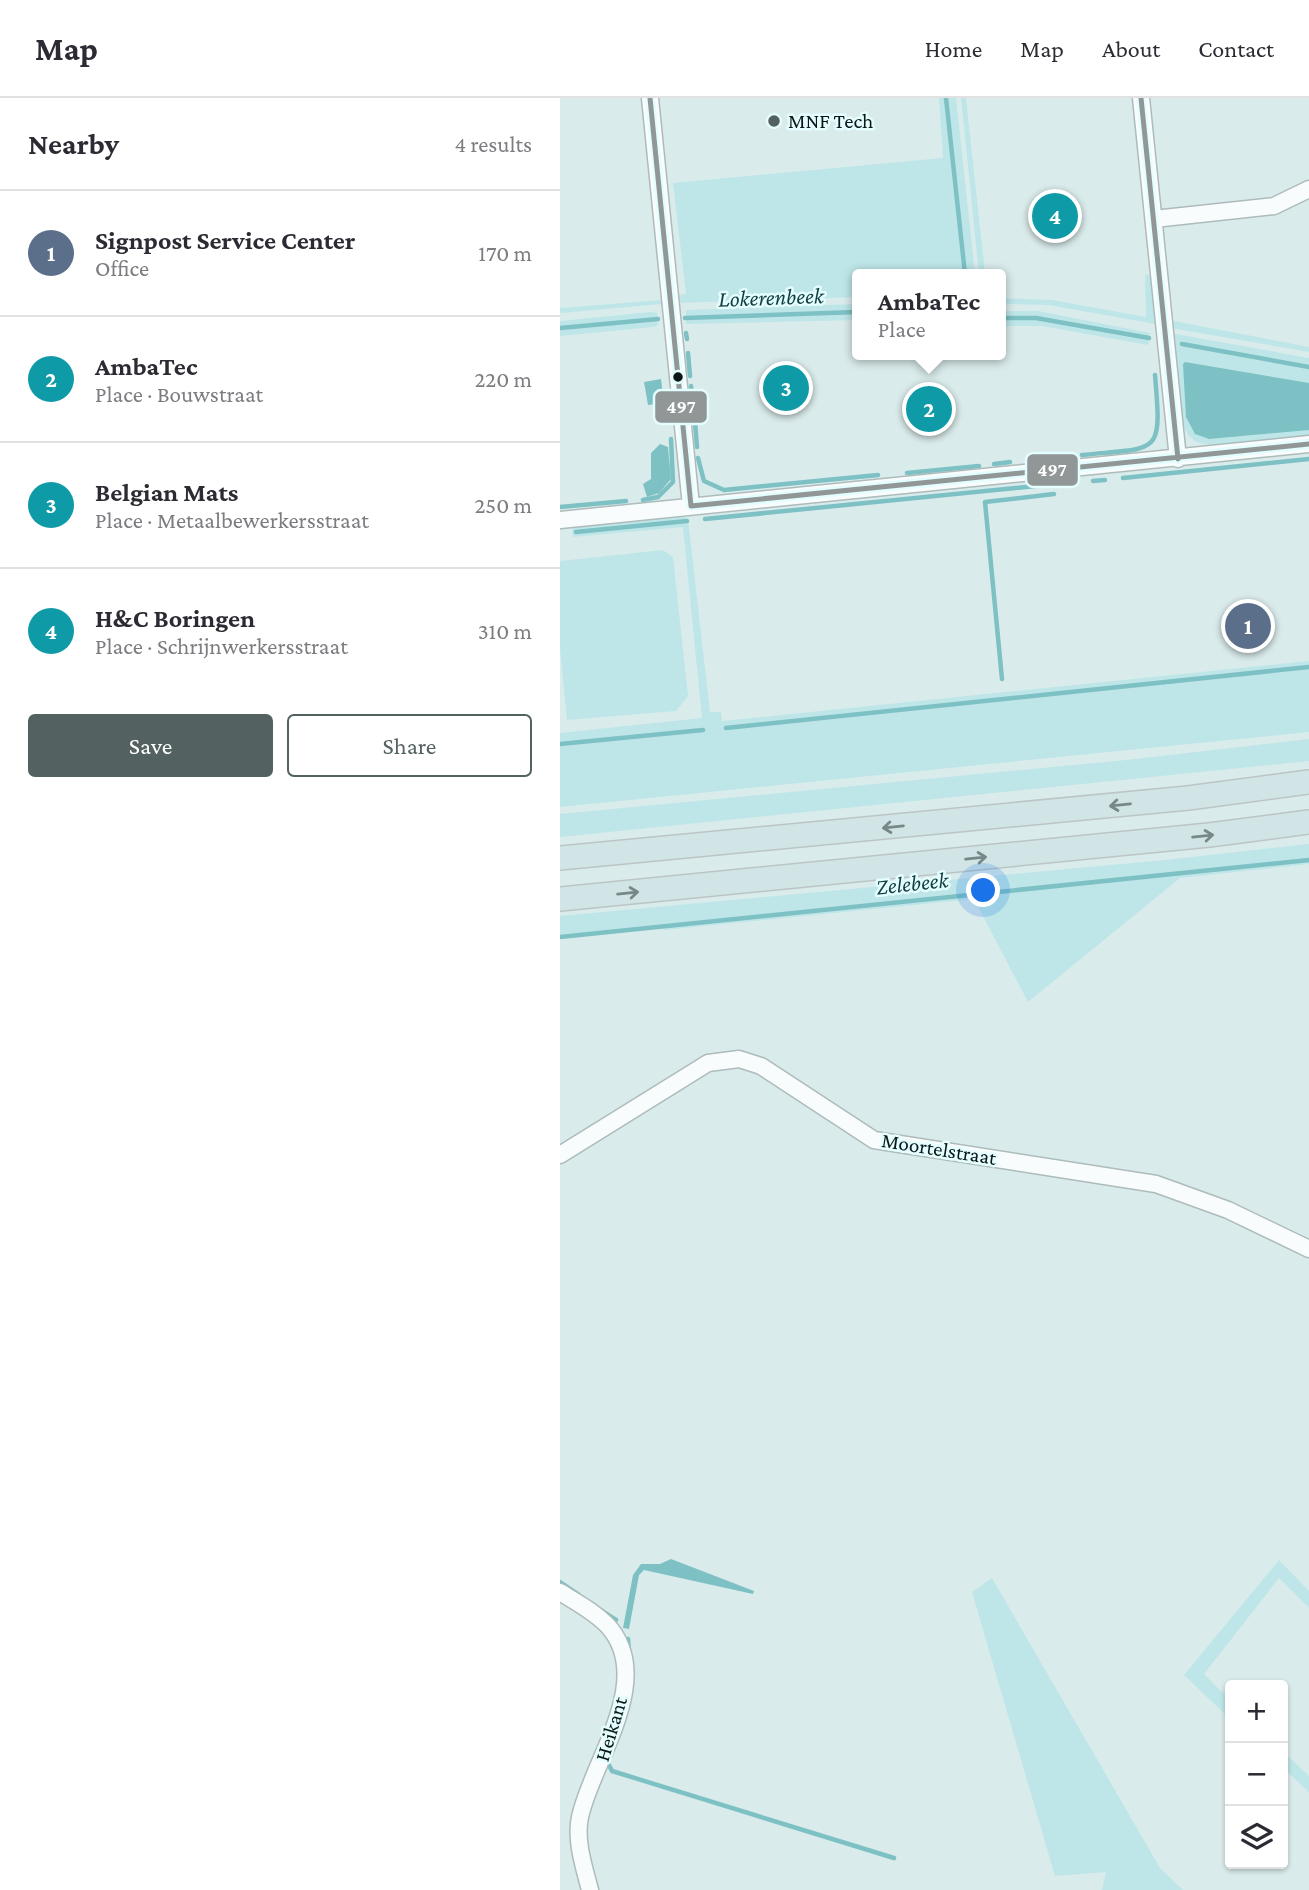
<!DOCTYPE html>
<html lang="en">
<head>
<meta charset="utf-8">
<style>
  body { margin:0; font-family:"Crimson Pro",serif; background:#f2f2f3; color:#2b2b33 }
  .controls { position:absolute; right:21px; bottom:21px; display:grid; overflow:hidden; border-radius:7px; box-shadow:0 2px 5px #0004 }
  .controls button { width:63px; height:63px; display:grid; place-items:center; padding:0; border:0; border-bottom:2px solid #e1e1e2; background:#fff; color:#2b2b33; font:35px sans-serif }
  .you { position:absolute; left:424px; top:793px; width:24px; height:24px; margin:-18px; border:5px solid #fff; border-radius:50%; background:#1a73e8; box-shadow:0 0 0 10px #1a73e833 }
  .badge { display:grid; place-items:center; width:46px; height:46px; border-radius:50%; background:#536161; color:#fff; font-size:23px; font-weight:700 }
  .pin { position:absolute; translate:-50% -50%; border:4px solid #fff; box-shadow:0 2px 7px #0006 }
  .popup { position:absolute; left:292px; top:171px; width:154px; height:91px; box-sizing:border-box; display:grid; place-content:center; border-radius:7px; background:#fff; filter:drop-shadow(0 2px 5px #0005); font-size:23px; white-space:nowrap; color:#7c7c81 }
  .popup b { font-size:26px; color:#2b2b33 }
  .popup::after { content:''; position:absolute; left:50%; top:100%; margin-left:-14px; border:14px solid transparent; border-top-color:#fff }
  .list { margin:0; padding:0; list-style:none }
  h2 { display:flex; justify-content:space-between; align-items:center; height:91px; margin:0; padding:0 28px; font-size:30px }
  h2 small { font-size:23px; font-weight:400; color:#7c7c81 }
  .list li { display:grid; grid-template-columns:46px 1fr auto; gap:21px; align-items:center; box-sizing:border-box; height:126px; padding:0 28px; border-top:2px solid #e1e1e2 }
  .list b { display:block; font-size:26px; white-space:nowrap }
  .list p { margin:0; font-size:23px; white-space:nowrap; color:#7c7c81 }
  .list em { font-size:23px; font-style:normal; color:#7c7c81 }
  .actions { display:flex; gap:14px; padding:21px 28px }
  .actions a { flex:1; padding:16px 0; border:2px solid #536161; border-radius:7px; text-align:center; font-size:24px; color:#536161 }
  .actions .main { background:#536161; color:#fff }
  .icon { flex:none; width:38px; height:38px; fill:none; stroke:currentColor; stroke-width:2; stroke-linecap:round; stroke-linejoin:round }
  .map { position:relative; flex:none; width:749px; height:1792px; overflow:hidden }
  header { display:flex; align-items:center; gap:42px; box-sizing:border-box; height:98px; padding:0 35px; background:#fff; border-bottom:2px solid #e1e1e2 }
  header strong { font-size:33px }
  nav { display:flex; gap:38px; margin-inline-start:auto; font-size:24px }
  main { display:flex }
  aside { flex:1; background:#fff }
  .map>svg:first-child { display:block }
  .green { fill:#bee6e8 }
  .water { fill:#7dc1c4 }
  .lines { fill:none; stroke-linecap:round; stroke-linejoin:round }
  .stream { stroke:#7dc1c4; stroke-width:4.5 }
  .minor-casing { stroke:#adbbbb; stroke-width:19 }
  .highway-casing { stroke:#bcc5c5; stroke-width:26 }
  .minor { stroke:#f9fcfc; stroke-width:16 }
  .highway { stroke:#d1e5e6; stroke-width:23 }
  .bus-1-casing { stroke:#e4fdfe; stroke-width:10 }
  .bus-1 { stroke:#919797; stroke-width:5 }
  .oneway { stroke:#788889 }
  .poi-dot { fill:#536161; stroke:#e4fdfe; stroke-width:2.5 }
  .bus-dot { fill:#0b1717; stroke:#e4fdfe; stroke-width:2.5 }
  .labels { text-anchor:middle; stroke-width:5; stroke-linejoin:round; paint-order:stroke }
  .poi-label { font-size:21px; fill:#0b1717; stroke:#e4fdfe; text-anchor:start }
  .street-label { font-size:21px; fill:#0b1717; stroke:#e4fdfe }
  .water-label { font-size:23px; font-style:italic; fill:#133e40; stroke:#e4fdfe }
  .line-badge { stroke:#e4fdfe; stroke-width:2.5 }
  .badge-label { font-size:19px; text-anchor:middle; font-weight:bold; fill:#fff }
</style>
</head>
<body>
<header>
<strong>Map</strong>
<nav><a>Home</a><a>Map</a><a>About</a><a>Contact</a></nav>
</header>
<main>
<aside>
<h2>Nearby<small>4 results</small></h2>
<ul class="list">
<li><span class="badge" style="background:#5c6f8a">1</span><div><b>Signpost Service Center</b><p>Office</p></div><em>170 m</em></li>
<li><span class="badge" style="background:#0f9aa8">2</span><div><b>AmbaTec</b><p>Place · Bouwstraat</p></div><em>220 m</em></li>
<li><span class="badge" style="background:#0f9aa8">3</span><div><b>Belgian Mats</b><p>Place · Metaalbewerkersstraat</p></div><em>250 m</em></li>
<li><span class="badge" style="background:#0f9aa8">4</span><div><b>H&amp;C Boringen</b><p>Place · Schrijnwerkersstraat</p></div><em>310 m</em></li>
</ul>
<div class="actions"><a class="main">Save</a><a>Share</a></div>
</aside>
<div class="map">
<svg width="749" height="1792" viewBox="0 0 749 1792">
  <rect width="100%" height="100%" fill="#daebeb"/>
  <path class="green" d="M379,0H396L415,176H297V199L118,205V197L126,196L113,85L383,60Z
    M401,0H406L425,176H419Z
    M585,176L591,178L595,226L489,207L441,206V200L492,202L586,219Z
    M102,202V206L0,215V210Z
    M297,206V222L126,226V212Z
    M441,213H478L590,235L588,247L482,228H441Z
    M91,214L97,215L98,227L93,229L0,238V223Z
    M614,223L749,249V254L611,230Z
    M616,236L749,260V340L658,349L636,344L628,337L620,320L612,239Z
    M121,417L128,421L150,614H161L162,623L749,563V634L0,709V635L142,620L123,429L13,439L12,429Z
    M103,452L113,459L128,598L116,613L7,622L0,550V463Z
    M749,641V663L0,739V716L566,662Z
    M749,746V766L620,780L468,904L414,801L104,832V827L0,837V818L605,762Z
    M719,1462L749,1493V1510L719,1480L644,1576L670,1602V1621L624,1577Z
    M432,1480L600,1770L623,1792H542L546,1774L495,1778L412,1494Z
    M723,1653L749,1678V1694L723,1670Z"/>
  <path class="water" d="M625,264L749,285V332L649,341L635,336L626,319L623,266Z
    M101,281L104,305L88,307L84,284Z
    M100,346L108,349L111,381L99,395L87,399L83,386L91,381V355Z
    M111,1461L194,1493L193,1496L84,1472L79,1477L69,1531L63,1530L73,1477L81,1466H100Z"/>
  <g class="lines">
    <path class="stream" d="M386,0L405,176
      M125,220L297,214
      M441,220H476L589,240
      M0,230L98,221
      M126,235L127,241
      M622,246L749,269
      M128,255L130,278
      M131,288L134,313
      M135,324L137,349
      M522,357C600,349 602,359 595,277
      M138,360L144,383L164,392L318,377
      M434,366L450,364
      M347,375L419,368
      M563,380L749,361
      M533,383L545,382
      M83,402L98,399L113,384L111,341
      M0,409L66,403
      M145,421L506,385
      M16,434L127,423
      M442,581L425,404L494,396
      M166,630L749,569
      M0,646L143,632
      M0,839L749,762
      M0,1484L18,1496
      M42,1513L56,1522
      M68,1541L69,1553
      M47,1663L52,1673L334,1760"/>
    <defs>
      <path id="minor" d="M90,0L131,408
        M581,0L618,361
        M594,121L714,108L749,91
        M0,422L749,346
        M0,1057L148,965L179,961L201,968L314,1042L596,1086L668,1112L749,1151
        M0,1494C16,1504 35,1514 48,1528C96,1582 32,1663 20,1719C15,1742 24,1769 30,1792"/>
      <path id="highway" d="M0,760L628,700L749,684
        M0,801L649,737L749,724"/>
    </defs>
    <use href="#minor" class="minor-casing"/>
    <use href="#highway" class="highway-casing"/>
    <use href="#minor" class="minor"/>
    <use href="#highway" class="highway"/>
    <defs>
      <path id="bus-1" d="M90,0L131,408L749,346
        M581,0L618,361"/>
    </defs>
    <use href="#bus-1" class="bus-1-casing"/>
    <use href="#bus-1" class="bus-1"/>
  </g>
  <defs><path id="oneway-shaft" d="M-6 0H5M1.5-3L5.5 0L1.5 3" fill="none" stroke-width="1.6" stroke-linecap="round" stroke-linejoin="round" transform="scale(1.75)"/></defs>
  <g class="oneway">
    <use href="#oneway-shaft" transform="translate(560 707) rotate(174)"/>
    <use href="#oneway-shaft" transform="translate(333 729) rotate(174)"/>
    <use href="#oneway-shaft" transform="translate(643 738) rotate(-6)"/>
    <use href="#oneway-shaft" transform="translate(416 760) rotate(-6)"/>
    <use href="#oneway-shaft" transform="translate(68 795) rotate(-6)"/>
  </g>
  <circle class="poi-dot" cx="214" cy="23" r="7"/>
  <circle class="bus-dot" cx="118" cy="279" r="6"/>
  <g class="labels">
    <g class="poi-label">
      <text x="228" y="30">MNF Tech</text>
    </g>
    <g class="street-label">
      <text transform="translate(379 1051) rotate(9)" y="7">Moortelstraat</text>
      <text transform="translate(51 1631) rotate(-73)" y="7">Heikant</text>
    </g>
    <g class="water-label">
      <text transform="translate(211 199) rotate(-2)" y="8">Lokerenbeek</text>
      <text transform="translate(352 785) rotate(-6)" y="8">Zelebeek</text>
    </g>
  </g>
  <g class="line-badge">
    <rect x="94" y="292" width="54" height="34" rx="7" fill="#919797"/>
    <rect x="466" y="355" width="53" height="34" rx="7" fill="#919797"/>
  </g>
  <g class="badge-label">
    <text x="121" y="315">497</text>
    <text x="492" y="378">497</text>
  </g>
</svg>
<div class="controls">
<button>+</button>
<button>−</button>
<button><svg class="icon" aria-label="layers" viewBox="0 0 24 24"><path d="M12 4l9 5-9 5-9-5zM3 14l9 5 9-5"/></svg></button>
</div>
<div class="you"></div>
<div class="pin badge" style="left:688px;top:528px;background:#5c6f8a">1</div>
<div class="pin badge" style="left:369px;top:311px;background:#0f9aa8">2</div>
<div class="popup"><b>AmbaTec</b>Place</div>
<div class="pin badge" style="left:226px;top:290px;background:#0f9aa8">3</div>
<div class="pin badge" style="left:495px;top:118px;background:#0f9aa8">4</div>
</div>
</main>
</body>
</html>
